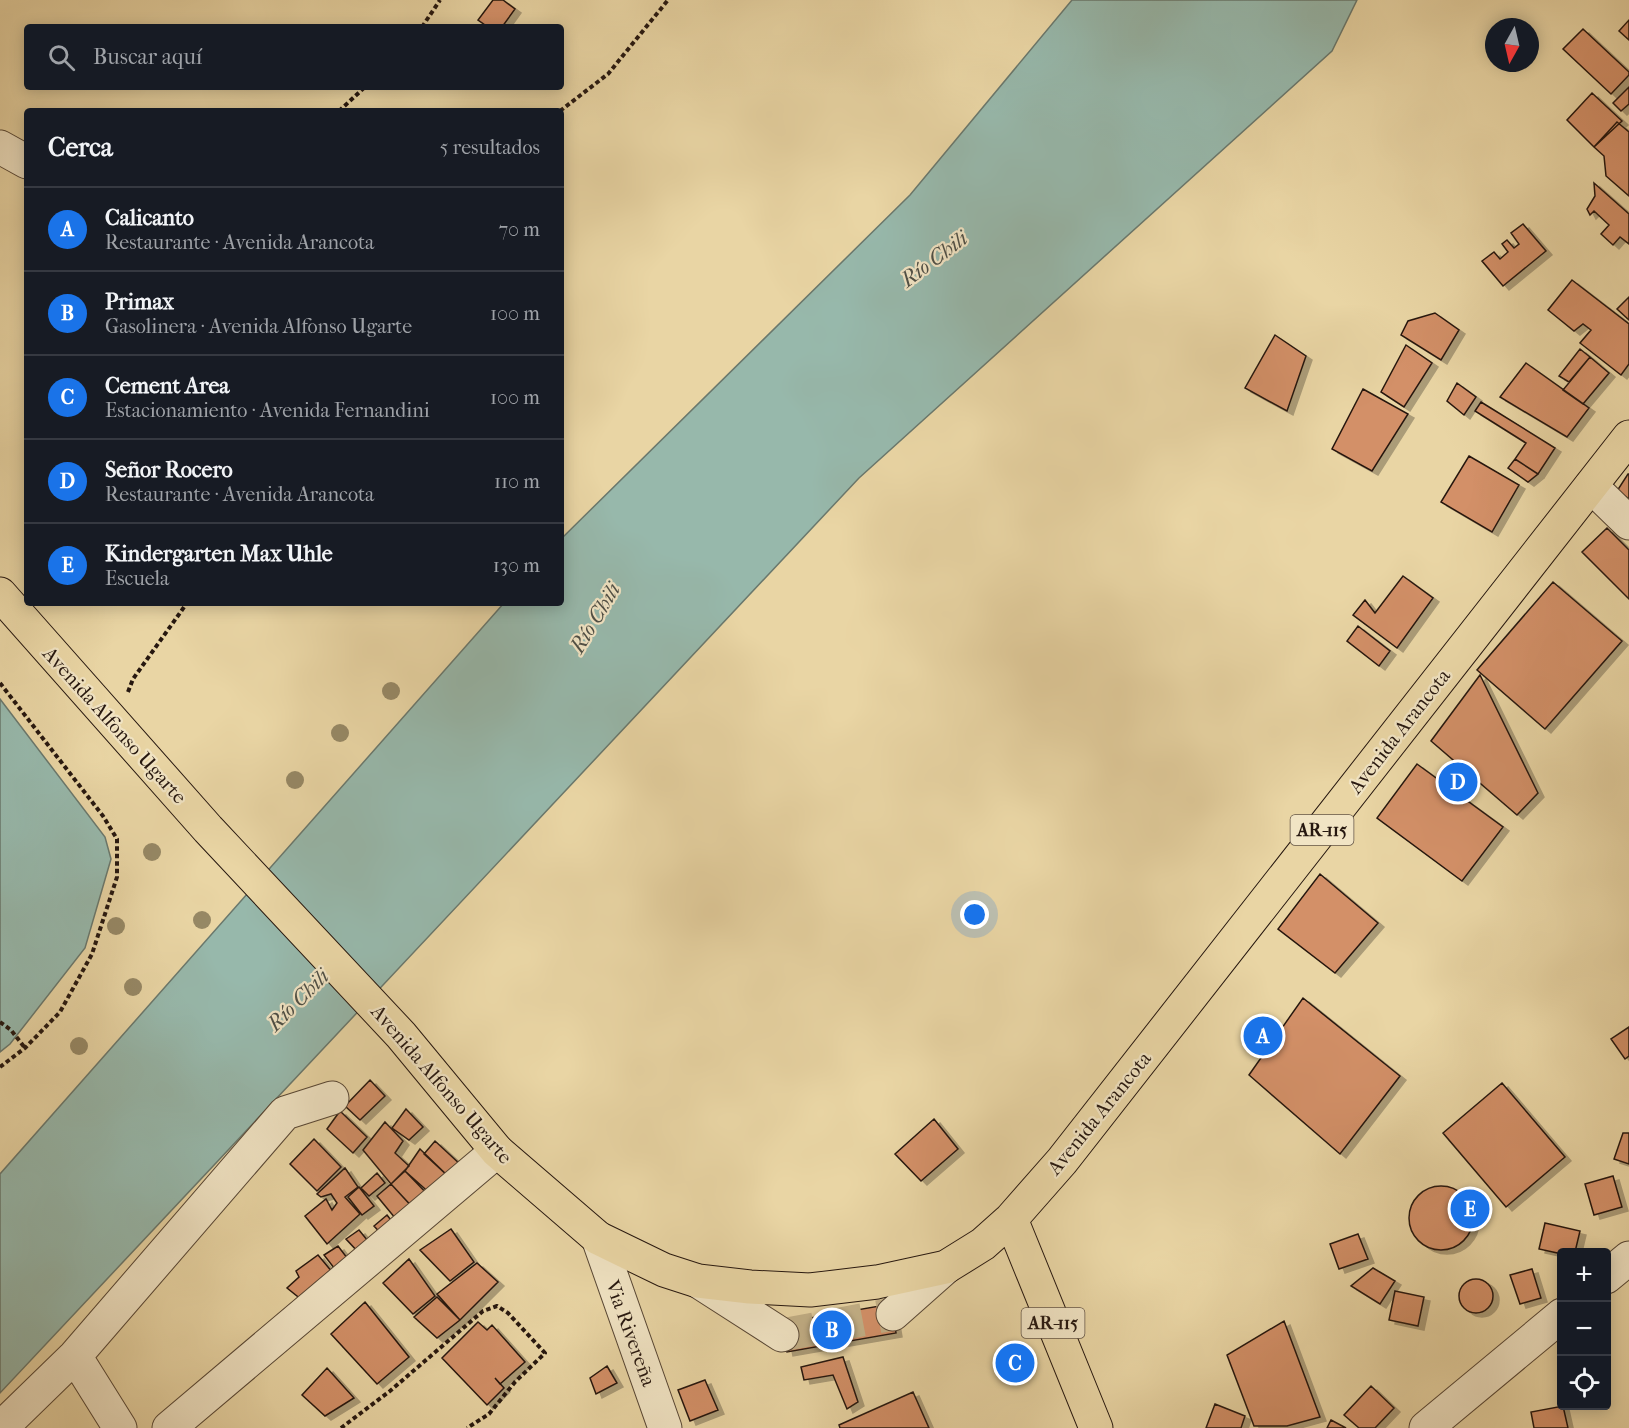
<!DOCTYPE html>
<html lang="es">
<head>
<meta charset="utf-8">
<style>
  body { margin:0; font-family:"IM FELL French Canon",serif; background:#242831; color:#f1f3f6 }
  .controls { position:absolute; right:18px; bottom:18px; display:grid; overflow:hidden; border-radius:6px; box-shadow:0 3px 15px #0003 }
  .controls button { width:54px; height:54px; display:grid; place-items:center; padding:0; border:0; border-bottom:2px solid #363941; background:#171b24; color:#f1f3f6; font:30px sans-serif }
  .compass { position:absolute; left:1485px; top:18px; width:54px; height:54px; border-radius:50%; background:#171b24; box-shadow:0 3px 15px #0003; rotate:188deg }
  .you { position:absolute; left:975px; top:915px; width:21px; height:21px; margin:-15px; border:4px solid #fff; border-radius:50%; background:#1a73e8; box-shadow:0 0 0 9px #1a73e833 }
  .badge { display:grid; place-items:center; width:39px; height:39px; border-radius:50%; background:#1a73e8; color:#fff; font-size:20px; font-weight:700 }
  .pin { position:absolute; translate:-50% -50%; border:3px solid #fff; box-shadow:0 2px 6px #0006 }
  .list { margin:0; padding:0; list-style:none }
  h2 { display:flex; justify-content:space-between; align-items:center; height:78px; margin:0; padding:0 24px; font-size:26px }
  h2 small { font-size:20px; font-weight:400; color:#9ea1a6 }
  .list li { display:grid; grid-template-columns:39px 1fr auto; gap:18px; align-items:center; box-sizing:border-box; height:84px; padding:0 24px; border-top:2px solid #363941 }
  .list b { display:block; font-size:22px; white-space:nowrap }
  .list p { margin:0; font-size:20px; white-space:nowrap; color:#9ea1a6 }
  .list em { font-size:20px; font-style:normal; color:#9ea1a6 }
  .icon { flex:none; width:33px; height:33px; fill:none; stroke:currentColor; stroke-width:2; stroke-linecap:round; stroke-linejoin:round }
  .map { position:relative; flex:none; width:1629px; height:1428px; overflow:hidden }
  .search { position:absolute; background:#171b24; box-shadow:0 3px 15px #0003; left:24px; top:24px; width:540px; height:66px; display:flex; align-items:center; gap:15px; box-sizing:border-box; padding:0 21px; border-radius:6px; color:#9ea1a6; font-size:22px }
  .panel { position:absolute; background:#171b24; box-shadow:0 3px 15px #0003; left:24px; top:108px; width:540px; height:498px; border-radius:6px }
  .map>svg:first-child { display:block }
  .water { fill:#97b8ab; stroke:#6a786d; stroke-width:1.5 }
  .building { fill:#d39067; stroke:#26170f; stroke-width:1.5; filter:url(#shadow) }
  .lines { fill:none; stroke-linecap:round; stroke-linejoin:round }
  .minor-tunnel { stroke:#c2af86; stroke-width:33; stroke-dasharray:33 16; stroke-linecap:butt }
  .minor-casing { stroke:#574634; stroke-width:35 }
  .major-casing { stroke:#26170f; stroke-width:35 }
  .path { stroke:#26170f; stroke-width:4; stroke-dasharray:4.5 3; stroke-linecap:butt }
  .minor { stroke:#f1e4c4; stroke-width:33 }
  .major { stroke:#e9d5a4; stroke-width:33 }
  .tree { fill:#968865 }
  .labels { text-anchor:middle; stroke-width:4.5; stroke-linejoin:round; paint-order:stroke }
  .shield { fill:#f1e4c4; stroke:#635445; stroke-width:1.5 }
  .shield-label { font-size:18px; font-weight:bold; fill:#26170f }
  .street-label { font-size:20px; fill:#26170f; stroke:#f1e4c4 }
  .water-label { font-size:21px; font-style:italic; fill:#4e4f46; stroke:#f1e4c4 }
</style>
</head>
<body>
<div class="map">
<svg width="1629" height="1428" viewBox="0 0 1629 1428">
  <defs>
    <filter id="shadow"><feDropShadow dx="6" dy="4" stdDeviation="0" flood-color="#0004"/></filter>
  </defs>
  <rect width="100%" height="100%" fill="#e9d5a4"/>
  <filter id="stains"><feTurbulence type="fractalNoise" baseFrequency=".00333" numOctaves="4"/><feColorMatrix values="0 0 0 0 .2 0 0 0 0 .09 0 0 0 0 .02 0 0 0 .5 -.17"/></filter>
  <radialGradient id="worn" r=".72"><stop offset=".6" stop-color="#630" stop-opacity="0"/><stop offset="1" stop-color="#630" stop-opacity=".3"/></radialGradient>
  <path class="water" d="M1072,0H1357L1332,51L859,478L0,1393V1174L504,603H561V539L910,195Z
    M0,699L105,837L111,859L85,948L10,1044L0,1052Z"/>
  <path class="building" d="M493,0H503L515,9L502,27H488L478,20Z
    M1629,20V40L1619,31Z
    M1583,29L1629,72V75L1611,94L1563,49Z
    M1629,87V104L1621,111L1613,103Z
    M1592,93L1622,121L1594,147L1567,120Z
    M1617,122L1629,132V196L1606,176L1604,156L1594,147Z
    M1594,183L1629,214V244L1620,237L1613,245L1601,234L1609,225L1594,211L1590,215L1587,209L1595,196Z
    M1523,224L1546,251L1503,286L1482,261L1494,252L1500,259L1508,252L1502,244L1507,240L1514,248L1519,244L1511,233Z
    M1572,280L1629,324V364L1621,375L1580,343L1591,330L1583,324L1574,331L1548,310Z
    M1629,297V320L1617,309Z
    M1435,313L1459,330L1441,360L1401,335L1408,321Z
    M1275,335L1306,356L1287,411L1245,388Z
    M1406,345L1432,363L1404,407L1381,392Z
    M1580,349L1590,357L1569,382L1559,376Z
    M1590,357L1609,373L1583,404L1563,390Z
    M1526,363L1589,408L1567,437L1500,397Z
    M1457,383L1476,397L1464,415L1447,401Z
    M1363,389L1408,414L1372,471L1332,449Z
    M1481,402L1555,448L1538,474L1515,459L1526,443L1475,411Z
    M1469,456L1519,485L1492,532L1441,502Z
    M1515,459L1538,474L1528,482L1508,468Z
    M1628,474H1629V499L1617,491Z
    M1607,528L1629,550V599L1582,552Z
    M1403,576L1433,598L1397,648L1353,615L1365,600L1375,613Z
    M1553,582L1622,641L1545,729L1477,670Z
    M1358,626L1390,651L1379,666L1347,641Z
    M1480,675L1538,793L1517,815L1431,741Z
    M1417,764L1503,827L1462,881L1377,818Z
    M1320,874L1378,923L1335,973L1278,929Z
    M1303,998L1400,1076L1340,1154L1249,1075Z
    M1629,1027V1056L1625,1059L1611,1039Z
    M370,1080L385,1096L360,1120L345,1106Z
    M1502,1083L1565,1157L1506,1207L1443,1133Z
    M406,1109L423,1127L409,1140L392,1128Z
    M340,1111L367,1137L353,1153L327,1129Z
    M934,1119L958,1149L921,1181L895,1154Z
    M385,1122L403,1141L395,1153L409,1166L391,1184L363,1150Z
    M1623,1133H1629V1164L1614,1159Z
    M314,1139L341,1167L317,1191L290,1164Z
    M435,1141L462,1166L449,1177L424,1154Z
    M420,1149L449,1177L433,1196L405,1171Z
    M345,1168L358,1187L345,1197L360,1214L327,1244L305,1216L326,1199L332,1210L337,1203L331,1194L321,1197L317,1194Z
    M405,1171L434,1201L416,1211L391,1184Z
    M377,1173L385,1183L369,1196L361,1188Z
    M1613,1176L1622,1207L1594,1215L1585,1184Z
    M391,1184L416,1211L400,1224L377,1196Z
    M1409 1218a32 32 0 1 1 64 0a32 32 0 1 1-64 0Z
    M359,1187L374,1206L362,1215L348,1197Z
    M387,1215L397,1228L385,1238L374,1226Z
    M1545,1223L1580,1231L1575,1252H1562V1254L1539,1249Z
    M451,1229L474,1262L450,1281L420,1250Z
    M359,1230L372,1246L360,1254L346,1239Z
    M1358,1234L1368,1259L1339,1269L1330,1244Z
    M338,1246L351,1263L338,1273L324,1255Z
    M318,1255L333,1273L302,1300L287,1288L299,1277L296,1271Z
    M409,1259L435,1296L413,1314L383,1283Z
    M477,1263L498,1282L460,1320L437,1294Z
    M1373,1268L1395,1281L1380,1304L1351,1286Z
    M1532,1269L1541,1298L1520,1304L1510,1275Z
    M1459 1296a17 17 0 1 1 34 0a17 17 0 1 1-34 0Z
    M1395,1291L1424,1297L1418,1326L1389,1320Z
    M437,1297L460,1320L437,1338L414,1317Z
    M365,1302L409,1357L377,1384L331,1334Z
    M891,1304L896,1333L787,1352L781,1323Z
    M1284,1321L1320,1417L1287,1426H1254L1227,1355Z
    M478,1322L487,1330L492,1325L525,1362L500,1384L495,1378L504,1388L487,1405L442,1358Z
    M843,1357L858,1402L847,1409L833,1375L804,1380L801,1367Z
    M607,1366L617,1383L596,1394L590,1378Z
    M327,1368L354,1398L325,1416L302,1395Z
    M705,1380L718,1410L690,1421L678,1390Z
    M1371,1386L1394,1408L1375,1428H1359L1344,1415Z
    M913,1392L929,1428H840L839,1425Z
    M1215,1404L1245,1416L1241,1428H1206Z
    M1563,1406L1568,1428H1534L1531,1412Z
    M1331,1420L1346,1428H1327Z"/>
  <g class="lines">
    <path class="minor-tunnel" d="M782,1335L893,1314"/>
    <defs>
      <path id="minor" d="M0,147L27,162
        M1591,486L1629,523
        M598,1238L665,1428
        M1606,1277L1629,1258
        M698,1281L782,1335
        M893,1314L946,1267
        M75,1356L120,1428
        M1,1428L75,1356L285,1113L332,1098
        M169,1428L497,1151
        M1426,1428L1562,1315"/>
      <path id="major" d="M0,594L208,829L401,1035L497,1151L598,1238L664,1270L698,1281L750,1287L810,1290L877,1282L946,1267L983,1244L1011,1219L1062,1161L1629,437
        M1011,1219L1096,1428"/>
    </defs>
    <use href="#minor" class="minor-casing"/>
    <use href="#major" class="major-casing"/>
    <path class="path" d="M422,27L440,0
      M339,111L365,87
      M560,111L608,74L668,0
      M0,683L103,816L117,839V877L92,954L60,1012L25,1048L0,1067
      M128,692L133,679L187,603
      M0,1022L11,1030L25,1048
      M341,1428L390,1391L483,1311L497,1306L508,1313L545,1353L515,1382L489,1414L467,1428"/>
    <use href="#minor" class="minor"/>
    <use href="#major" class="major"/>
  </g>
  <g class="tree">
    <circle cx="391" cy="691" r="9"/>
    <circle cx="340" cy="733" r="9"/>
    <circle cx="295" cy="780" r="9"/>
    <circle cx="152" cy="852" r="9"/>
    <circle cx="202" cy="920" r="9"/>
    <circle cx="116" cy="926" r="9"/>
    <circle cx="133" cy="987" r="9"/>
    <circle cx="79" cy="1046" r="9"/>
  </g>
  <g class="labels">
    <g class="shield">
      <rect x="1290.5" y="815" width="63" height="30" rx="4.5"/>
      <rect x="1021.5" y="1308" width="63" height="30" rx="4.5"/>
    </g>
    <g class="shield-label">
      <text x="1322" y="836">AR-115</text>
      <text x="1053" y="1329">AR-115</text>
    </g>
    <g class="street-label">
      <text transform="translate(115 725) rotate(48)" y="7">Avenida Alfonso Ugarte</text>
      <text transform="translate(1399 731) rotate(-52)" y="7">Avenida Arancota</text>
      <text transform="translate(442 1084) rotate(49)" y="7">Avenida Alfonso Ugarte</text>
      <text transform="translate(1099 1113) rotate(-51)" y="7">Avenida Arancota</text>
      <text transform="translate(631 1333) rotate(70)" y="7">Via Rivereña</text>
    </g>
    <g class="water-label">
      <text transform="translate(934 259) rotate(-37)" y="7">Río Chili</text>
      <text transform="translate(595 618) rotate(-59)" y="7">Río Chili</text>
      <text transform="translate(298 1000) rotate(-45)" y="7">Río Chili</text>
    </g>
  </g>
  <rect width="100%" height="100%" filter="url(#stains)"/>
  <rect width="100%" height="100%" fill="url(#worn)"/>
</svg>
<div class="controls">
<button>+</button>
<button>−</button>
<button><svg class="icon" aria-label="locate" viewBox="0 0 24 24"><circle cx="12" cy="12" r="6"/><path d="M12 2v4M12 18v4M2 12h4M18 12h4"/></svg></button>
</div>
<svg class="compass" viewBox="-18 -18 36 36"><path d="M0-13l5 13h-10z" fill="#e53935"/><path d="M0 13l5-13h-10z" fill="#9ea1a6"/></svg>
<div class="you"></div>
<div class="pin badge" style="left:1263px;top:1036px">A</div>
<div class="pin badge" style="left:832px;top:1330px">B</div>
<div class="pin badge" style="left:1015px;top:1363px">C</div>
<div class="pin badge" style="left:1458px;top:782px">D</div>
<div class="pin badge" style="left:1470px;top:1209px">E</div>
<div class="search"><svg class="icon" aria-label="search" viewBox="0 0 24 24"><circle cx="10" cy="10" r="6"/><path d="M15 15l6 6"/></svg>Buscar aquí</div>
<section class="panel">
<h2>Cerca<small>5 resultados</small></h2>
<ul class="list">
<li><span class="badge">A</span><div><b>Calicanto</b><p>Restaurante · Avenida Arancota</p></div><em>70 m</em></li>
<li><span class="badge">B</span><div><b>Primax</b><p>Gasolinera · Avenida Alfonso Ugarte</p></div><em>100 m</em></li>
<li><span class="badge">C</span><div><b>Cement Area</b><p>Estacionamiento · Avenida Fernandini</p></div><em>100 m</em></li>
<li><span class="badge">D</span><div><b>Señor Rocero</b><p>Restaurante · Avenida Arancota</p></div><em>110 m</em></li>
<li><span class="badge">E</span><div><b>Kindergarten Max Uhle</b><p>Escuela</p></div><em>130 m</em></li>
</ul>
</section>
</div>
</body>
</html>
